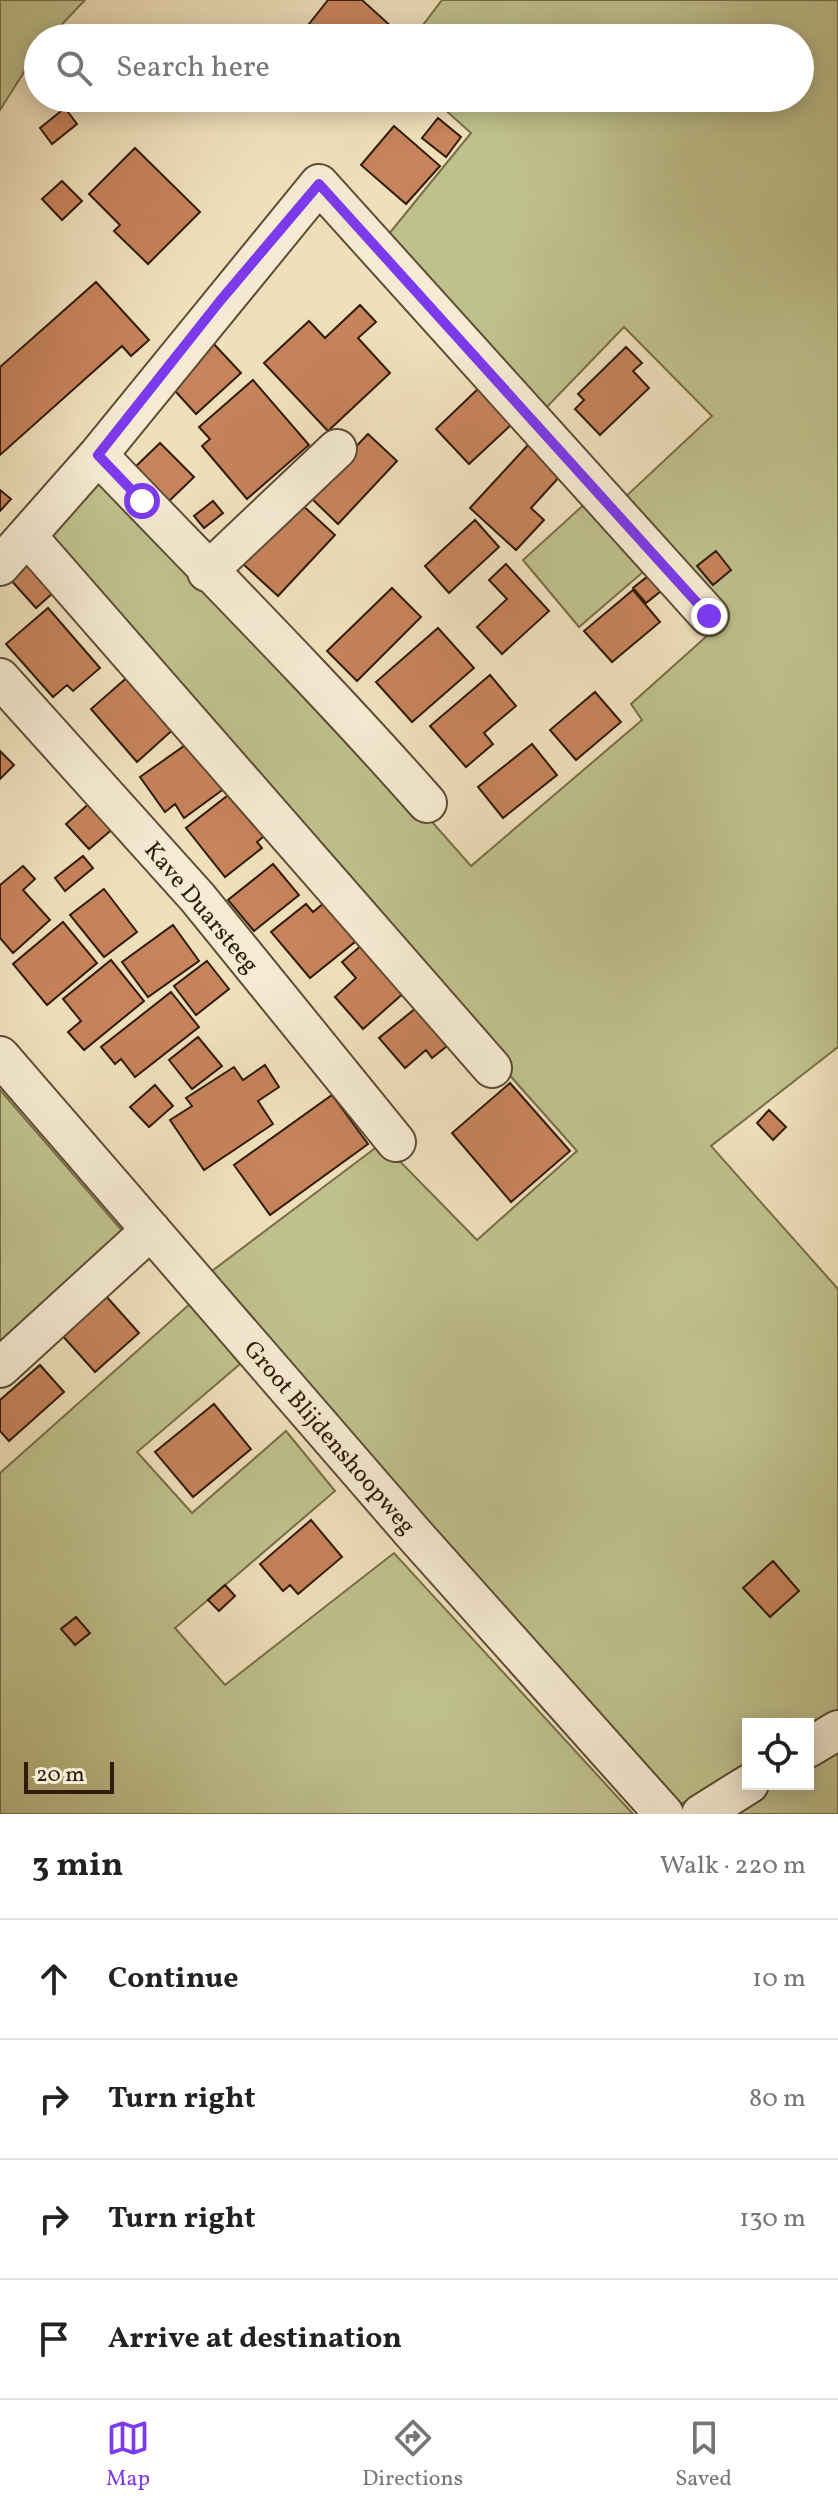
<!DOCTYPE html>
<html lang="en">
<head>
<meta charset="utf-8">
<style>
  body { margin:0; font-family:Vollkorn,serif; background:#f2f2f2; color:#222 }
  .controls { position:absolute; right:24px; bottom:24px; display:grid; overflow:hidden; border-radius:0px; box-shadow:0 4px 20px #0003 }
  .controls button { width:72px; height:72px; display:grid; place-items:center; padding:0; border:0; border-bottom:2px solid #e0e0e0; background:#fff; color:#222; font:40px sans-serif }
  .scale { position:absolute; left:24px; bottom:20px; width:90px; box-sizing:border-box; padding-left:8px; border:4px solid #311c09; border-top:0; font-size:22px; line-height:28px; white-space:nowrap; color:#311c09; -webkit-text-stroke:6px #f5ebd3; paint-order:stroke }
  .stop { position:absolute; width:24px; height:24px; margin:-18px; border:6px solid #7c3aed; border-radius:50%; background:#fff }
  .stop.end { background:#7c3aed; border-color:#fff; box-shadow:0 2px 8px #0008 }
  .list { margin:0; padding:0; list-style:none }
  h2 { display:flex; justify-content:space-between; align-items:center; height:104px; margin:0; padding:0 32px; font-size:34px }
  h2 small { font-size:26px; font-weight:400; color:#767676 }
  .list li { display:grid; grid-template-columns:52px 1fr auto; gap:24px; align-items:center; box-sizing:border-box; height:120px; padding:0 32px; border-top:2px solid #e0e0e0 }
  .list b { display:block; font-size:30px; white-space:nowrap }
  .list em { font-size:26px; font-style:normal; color:#767676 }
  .icon { flex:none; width:44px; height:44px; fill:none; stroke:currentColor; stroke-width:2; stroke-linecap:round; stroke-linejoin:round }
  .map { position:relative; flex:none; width:838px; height:1814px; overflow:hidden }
  .search { position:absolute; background:#fff; box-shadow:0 4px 20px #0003; left:24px; right:24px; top:24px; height:88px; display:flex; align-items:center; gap:20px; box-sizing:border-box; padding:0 28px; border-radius:44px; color:#767676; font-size:30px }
  .sheet { height:584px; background:#fff }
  nav { display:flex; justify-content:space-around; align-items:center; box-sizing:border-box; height:112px; border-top:2px solid #e0e0e0; background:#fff; font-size:22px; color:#767676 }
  nav a { display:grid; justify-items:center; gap:4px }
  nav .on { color:#7c3aed }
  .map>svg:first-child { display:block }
  .green { fill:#bfc18c; stroke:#786e4a; stroke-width:2 }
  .building { fill:#c7835b; stroke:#311c09; stroke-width:2 }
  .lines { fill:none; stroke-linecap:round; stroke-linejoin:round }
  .minor-casing { stroke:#604d36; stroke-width:42 }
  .minor { stroke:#f5ebd3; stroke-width:38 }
  .route { stroke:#7c3aed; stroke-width:10 }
  .labels { text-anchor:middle; stroke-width:6; stroke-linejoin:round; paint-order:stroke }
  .street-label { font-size:24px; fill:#311c09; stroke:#f5ebd3 }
</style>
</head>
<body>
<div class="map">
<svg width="838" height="1814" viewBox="0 0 838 1814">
  <rect width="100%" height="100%" fill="#efe0bc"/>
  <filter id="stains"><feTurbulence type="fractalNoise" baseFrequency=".0025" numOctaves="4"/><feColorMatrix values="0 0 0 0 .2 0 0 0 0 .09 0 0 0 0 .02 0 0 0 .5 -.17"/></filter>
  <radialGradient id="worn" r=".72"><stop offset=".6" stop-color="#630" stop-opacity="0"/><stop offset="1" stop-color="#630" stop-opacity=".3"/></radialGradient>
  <path class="green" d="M0,0H85L49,38H38V50L0,110Z
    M442,0H838V1047L711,1146L838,1289V1714L808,1732V1724H748V1769L702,1798L679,1804L208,1274L382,1143L477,1240L577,1151L33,539L93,474L320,695L471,866L642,720L631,704L727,618L622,500L712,416L624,327L543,411L388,235L471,133L432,98H800V38H413Z
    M589,500L650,566L579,627L523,560Z
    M0,1090L125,1234L0,1343Z
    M191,1303L240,1364L137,1452L192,1513L286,1431L335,1491L175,1628L225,1685L394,1553L633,1814H0V1473Z
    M838,1747V1814H725L776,1784H808V1765Z"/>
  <path class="building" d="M328,0H362L393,28L385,38H298Z
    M65,108L77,124L52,144L40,128Z
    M438,118L461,137L446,157L422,138Z
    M394,126L440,166L406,204L361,165Z
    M135,148L200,212L148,264L114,231L120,225L89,194Z
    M62,181L82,201L62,220L42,199Z
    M96,282L149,340L131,356L122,346L0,455V367Z
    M360,305L376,322L358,338L390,373L328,431L264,363L309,321L325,338Z
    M212,342L241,373L196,414L167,382Z
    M626,347L642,363L633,371L649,388L600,435L575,409L584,400L578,394Z
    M253,380L309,445L247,499L202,446L210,439L199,427Z
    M479,388L513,423L469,464L436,429Z
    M368,434L397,461L338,524L309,496Z
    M160,443L194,477L165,505L131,471Z
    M528,445L561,475L531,508L544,520L516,550L470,508Z
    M0,490L11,499L0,511Z
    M213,501L223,513L204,528L194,516Z
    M300,503L335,535L278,596L243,564Z
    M475,520L499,547L449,593L425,566Z
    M29,545L63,584L36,608L1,569Z
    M716,551L731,570L713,585L697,566Z
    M506,564L549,611L502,654L477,627L507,599L489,580Z
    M648,576L661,591L646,603L633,588Z
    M392,588L421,617L357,681L327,651Z
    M633,590L660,622L612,662L584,631Z
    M48,608L100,668L73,691L67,685L53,697L6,644Z
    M438,628L474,668L412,722L376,682Z
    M131,674L177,726L137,762L91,709Z
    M490,675L516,706L484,733L493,744L466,767L430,726Z
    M595,692L621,722L576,760L550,730Z
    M191,741L225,788L184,818L175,804L165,812L140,777Z
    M532,744L557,775L503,818L478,787Z
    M0,751L14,765L0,779Z
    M236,789L270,831L257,842L262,848L225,877L186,828Z
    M92,801L115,827L89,849L66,824Z
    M83,856L93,868L65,891L55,878Z
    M273,864L299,895L254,931L228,900Z
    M23,866L35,879L23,890L50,920L13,953L0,938V885Z
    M104,889L137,932L104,957L70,915Z
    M330,898L361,937L310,978L271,932L306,904L313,912Z
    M63,922L97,963L47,1005L13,964Z
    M173,925L199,961L148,997L122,962Z
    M371,937L406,991L363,1029L335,997L356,978L342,962Z
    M111,960L144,1001L84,1050L68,1032L81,1021L63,999Z
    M207,961L229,989L196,1015L174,986Z
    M171,992L199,1027L135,1077L121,1059L115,1064L101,1047Z
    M421,1004L452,1042L432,1058L426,1050L405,1068L379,1038Z
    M198,1037L222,1066L192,1089L169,1060Z
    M265,1065L279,1087L258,1101L273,1124L204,1170L170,1120L192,1106L186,1098L234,1067L243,1080Z
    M510,1083L570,1151L511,1202L452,1133Z
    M155,1085L173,1106L149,1127L130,1107Z
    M332,1095L368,1144L270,1215L234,1165Z
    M769,1110L786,1127L773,1140L757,1123Z
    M105,1295L139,1333L95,1372L61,1334Z
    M40,1365L64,1392L9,1441L0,1431V1400Z
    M214,1404L251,1449L193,1497L155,1452Z
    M311,1520L342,1557L298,1594L290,1585L283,1591L260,1564Z
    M773,1561L799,1591L770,1617L743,1588Z
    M225,1585L235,1596L219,1611L208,1600Z
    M76,1617L90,1633L75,1645L61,1629Z"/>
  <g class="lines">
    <defs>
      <path id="minor" d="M98,455C209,571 321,683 427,803
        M27,536L492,1068
        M0,566L98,455L319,184L709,616
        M207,572L337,449
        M0,678L197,897L396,1142
        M0,1056L413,1533L664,1814
        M0,1368L151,1230
        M808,1748L838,1730
        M701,1814L749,1784"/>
    </defs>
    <use href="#minor" class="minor-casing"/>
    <use href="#minor" class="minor"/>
  </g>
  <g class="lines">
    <path class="route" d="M142,501L98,455L220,301L319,184L709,616"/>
  </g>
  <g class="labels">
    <g class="street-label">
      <text transform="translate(202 907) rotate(50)" y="8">Kave Duarsteeg</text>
      <text transform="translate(330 1437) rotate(49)" y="8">Groot Blijdenshoopweg</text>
    </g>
  </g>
  <rect width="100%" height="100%" filter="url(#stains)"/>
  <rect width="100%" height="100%" fill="url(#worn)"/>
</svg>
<div class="controls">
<button><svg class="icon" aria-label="locate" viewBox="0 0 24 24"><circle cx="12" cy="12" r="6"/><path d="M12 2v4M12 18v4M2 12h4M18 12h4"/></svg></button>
</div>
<div class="scale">20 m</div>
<div class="stop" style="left:142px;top:501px"></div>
<div class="stop end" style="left:709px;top:616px"></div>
<div class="search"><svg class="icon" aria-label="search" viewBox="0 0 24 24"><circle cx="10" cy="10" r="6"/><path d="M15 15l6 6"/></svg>Search here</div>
</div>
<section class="sheet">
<h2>3 min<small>Walk · 220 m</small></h2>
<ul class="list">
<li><svg class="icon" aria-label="ahead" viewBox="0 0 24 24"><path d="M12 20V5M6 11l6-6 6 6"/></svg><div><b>Continue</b></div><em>10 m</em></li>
<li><svg class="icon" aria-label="right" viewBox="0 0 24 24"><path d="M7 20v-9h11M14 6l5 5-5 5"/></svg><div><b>Turn right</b></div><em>80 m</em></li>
<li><svg class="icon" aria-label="right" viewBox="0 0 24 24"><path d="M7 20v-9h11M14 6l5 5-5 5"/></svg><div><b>Turn right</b></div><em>130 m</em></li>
<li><svg class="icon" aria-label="arrive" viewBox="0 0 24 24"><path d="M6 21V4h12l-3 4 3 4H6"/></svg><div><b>Arrive at destination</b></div></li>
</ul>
</section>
<nav>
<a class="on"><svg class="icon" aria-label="map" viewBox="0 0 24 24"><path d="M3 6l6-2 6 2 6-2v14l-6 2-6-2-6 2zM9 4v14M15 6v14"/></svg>Map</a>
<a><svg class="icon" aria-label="directions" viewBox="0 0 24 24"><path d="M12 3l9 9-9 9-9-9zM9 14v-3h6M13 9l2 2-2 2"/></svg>Directions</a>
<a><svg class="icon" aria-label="saved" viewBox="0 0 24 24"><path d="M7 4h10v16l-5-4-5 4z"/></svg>Saved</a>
</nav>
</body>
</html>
